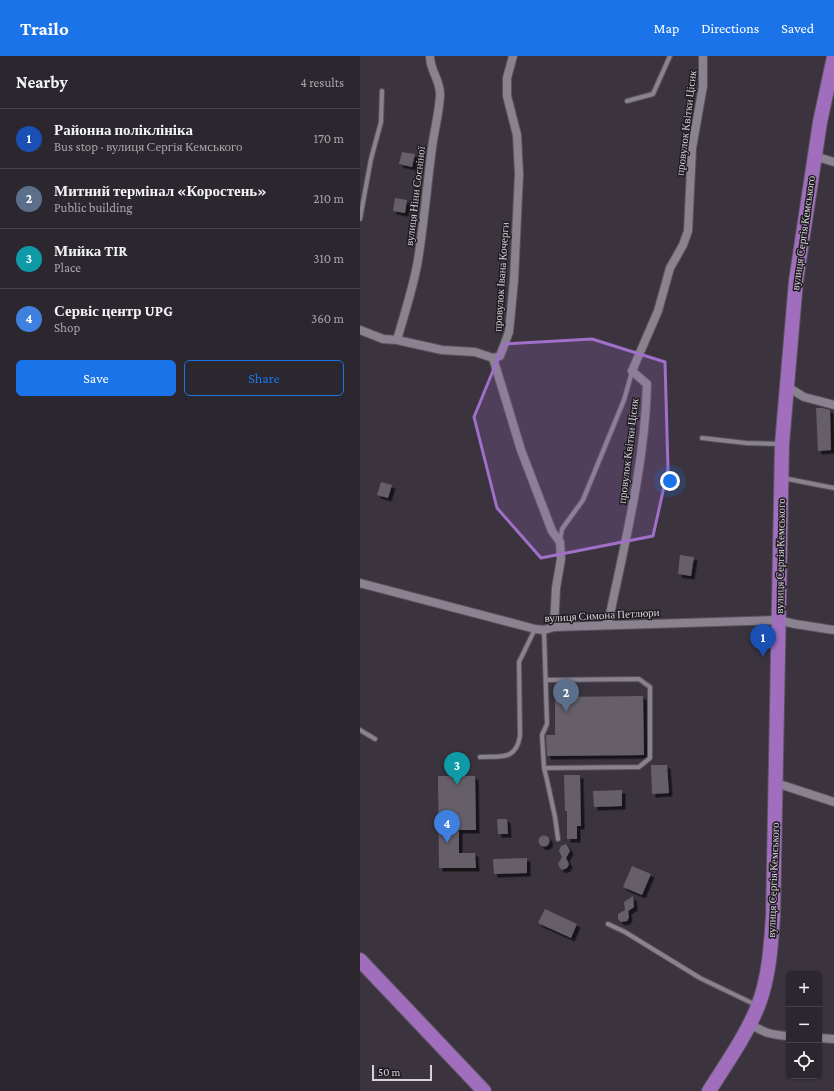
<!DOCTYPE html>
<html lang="en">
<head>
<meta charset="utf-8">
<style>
  body { margin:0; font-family:"Crimson Pro",serif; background:#342f37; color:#f1f3f6 }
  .controls { position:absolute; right:12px; bottom:12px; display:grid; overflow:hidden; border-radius:6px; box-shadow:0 1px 3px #0004 }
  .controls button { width:36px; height:36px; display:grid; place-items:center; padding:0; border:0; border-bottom:1px solid #48444b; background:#2c272f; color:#f1f3f6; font:20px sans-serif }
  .scale { position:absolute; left:12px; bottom:10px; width:60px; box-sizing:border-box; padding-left:4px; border:2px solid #d8d3da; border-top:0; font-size:11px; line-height:14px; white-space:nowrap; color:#d8d3da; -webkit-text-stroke:3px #201d22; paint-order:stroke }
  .you { position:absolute; left:310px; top:425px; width:14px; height:14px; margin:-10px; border:3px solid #fff; border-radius:50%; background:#1a73e8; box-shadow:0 0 0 6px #1a73e833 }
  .badge { display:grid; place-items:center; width:26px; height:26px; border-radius:50%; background:#1a73e8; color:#fff; font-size:13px; font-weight:700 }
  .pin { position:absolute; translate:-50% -33px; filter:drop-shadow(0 1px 2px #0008) }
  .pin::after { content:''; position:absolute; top:21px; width:14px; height:12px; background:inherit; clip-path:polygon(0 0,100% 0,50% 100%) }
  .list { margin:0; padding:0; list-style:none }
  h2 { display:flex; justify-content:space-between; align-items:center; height:52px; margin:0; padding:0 16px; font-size:17px }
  h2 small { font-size:13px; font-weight:400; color:#a6a5aa }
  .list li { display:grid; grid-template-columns:26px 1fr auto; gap:12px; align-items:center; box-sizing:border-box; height:60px; padding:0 16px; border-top:1px solid #48444b }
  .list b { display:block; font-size:15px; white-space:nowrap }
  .list p { margin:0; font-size:13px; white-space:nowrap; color:#a6a5aa }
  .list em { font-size:13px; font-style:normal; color:#a6a5aa }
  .actions { display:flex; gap:8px; padding:12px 16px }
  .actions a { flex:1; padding:9px 0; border:1px solid #1a73e8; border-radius:6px; text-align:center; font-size:14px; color:#1a73e8 }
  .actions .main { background:#1a73e8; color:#fff }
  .icon { flex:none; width:22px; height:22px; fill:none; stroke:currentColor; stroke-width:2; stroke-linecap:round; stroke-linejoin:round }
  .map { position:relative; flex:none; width:474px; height:1035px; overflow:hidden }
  header { display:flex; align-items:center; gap:24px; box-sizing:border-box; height:56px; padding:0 20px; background:#1a73e8; color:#fff }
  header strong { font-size:19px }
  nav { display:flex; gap:22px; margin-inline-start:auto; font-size:14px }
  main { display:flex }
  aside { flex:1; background:#2c272f }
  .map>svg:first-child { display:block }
  .building { fill:#665f6b; filter:url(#shadow) }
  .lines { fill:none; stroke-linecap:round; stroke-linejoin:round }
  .service-casing { stroke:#59535c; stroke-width:6 }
  .minor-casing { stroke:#59535c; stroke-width:10 }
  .trunk-casing { stroke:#59535c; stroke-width:16 }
  .service { stroke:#8a828f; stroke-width:4 }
  .minor { stroke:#8a828f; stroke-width:8 }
  .trunk { stroke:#a06ebc; stroke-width:14 }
  .marked { fill:#a06fca; fill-opacity:0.2; stroke:#a06fca; stroke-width:3; stroke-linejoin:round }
  .labels { text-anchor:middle; stroke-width:3; stroke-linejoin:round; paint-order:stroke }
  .street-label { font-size:11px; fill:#d8d3da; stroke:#201d22 }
</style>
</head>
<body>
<header>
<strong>Trailo</strong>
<nav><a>Map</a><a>Directions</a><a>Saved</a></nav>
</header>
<main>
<aside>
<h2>Nearby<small>4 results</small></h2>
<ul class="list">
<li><span class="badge" style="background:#1a4fb4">1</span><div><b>Районна поліклініка</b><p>Bus stop · вулиця Сергія Кемського</p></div><em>170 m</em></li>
<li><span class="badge" style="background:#5c6f8a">2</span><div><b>Митний термінал «Коростень»</b><p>Public building</p></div><em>210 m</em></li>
<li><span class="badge" style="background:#0f9aa8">3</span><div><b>Мийка TIR</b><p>Place</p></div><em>310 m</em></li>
<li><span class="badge" style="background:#3f7fe0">4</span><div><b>Сервіс центр UPG</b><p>Shop</p></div><em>360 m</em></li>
</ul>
<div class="actions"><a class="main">Save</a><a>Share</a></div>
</aside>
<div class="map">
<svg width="474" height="1035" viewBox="0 0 474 1035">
  <defs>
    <filter id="shadow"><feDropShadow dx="3.5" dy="3.5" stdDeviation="0" flood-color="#0009"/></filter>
  </defs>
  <rect width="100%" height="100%" fill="#3b343f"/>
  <path class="building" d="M42,96L55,98L52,111L39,108Z
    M35,142L47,144L45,157L33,155Z
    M456,352H462L470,354L471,394L458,395Z
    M21,426L32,429L28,442L17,439Z
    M320,499L334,501L331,520L318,518Z
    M283,640L284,699L187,700L186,679H195V641Z
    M291,709H307L309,737L292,738Z
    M204,719H220L221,770H217V783H207V755H205Z
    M78,720H115L116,774H99V797H115L116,812H79Z
    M262,734V750L234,751L233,735Z
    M137,763H147L148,778H138Z
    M178.5 785a5.5 5.5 0 1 1 11 0a5.5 5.5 0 1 1-11 0Z
    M206,788L210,795L206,802L209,808L207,812L202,814L200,812L198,808L202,801L199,795L201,790Z
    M167,802V817L134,818L133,803Z
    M272,810L291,818L282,839L263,831Z
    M273,840L274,851L268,855L269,861L267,865L261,866L258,863V858L265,854L264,846Z
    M185,853L217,868L211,882L178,867Z"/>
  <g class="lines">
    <defs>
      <path id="service" d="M267,45L293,38L310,0
        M0,163L11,103L21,66L22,35
        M342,382L386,387L420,388
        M423,422L474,432
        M200,485L202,473L223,444L264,344L272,316
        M184,574L187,668L182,679L184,712L187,724L195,761L198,783
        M0,674L15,683
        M120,701C140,700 156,705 160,680L159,606L175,573
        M184,712L279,711L290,702V631L279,623L186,624
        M248,868L265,876L340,922L396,949"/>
      <path id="minor" d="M153,0L147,22V40L157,79L159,118L154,224L149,276L140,300L133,302L161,394L192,475L200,486L201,503L196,532L194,571
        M454,100L474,106
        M0,274L23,283L37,284L82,294L115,296L133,302
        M37,284C44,259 54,229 58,204C64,167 67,129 72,92C74,75 79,58 80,40C81,24 70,16 70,0
        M426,330L444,341L474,349
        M0,527L175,573L184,574L194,571L418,564L435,568L474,574
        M245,569L249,563C265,486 285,407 287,328L272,315L298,255L310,212L323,189L328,175L332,92L343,30V0
        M416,727L474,746
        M390,968C404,977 412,979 429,980
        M459,982L474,983"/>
      <path id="trunk" d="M0,904L124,1035
        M349,1035C366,1008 386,980 398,950C409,922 411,890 413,860L422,388L436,225L460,66L474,1"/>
    </defs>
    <use href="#service" class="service-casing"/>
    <use href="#minor" class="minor-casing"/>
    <use href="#trunk" class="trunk-casing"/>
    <use href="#service" class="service"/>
    <use href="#minor" class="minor"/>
    <use href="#trunk" class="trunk"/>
  </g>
  <path class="marked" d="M232,283L305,306L308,413L293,480L181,502L137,452L114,361L144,288Z"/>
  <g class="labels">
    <g class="street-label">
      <text transform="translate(326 67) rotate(-83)" y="4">провулок Квітки Цісик</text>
      <text transform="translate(55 140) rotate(-83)" y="4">вулиця Ніни Сосніної</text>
      <text transform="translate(443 177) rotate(-82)" y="4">вулиця Сергія Кемського</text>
      <text transform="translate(141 221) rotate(-86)" y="4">провулок Івана Кочерги</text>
      <text transform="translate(268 395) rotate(-83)" y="4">провулок Квітки Цісик</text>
      <text transform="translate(420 500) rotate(-89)" y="4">вулиця Сергія Кемського</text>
      <text transform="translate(242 559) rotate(-3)" y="4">вулиця Симона Петлюри</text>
      <text transform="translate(413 824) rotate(-88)" y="4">вулиця Сергія Кемського</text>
    </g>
  </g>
</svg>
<div class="controls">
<button>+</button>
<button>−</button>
<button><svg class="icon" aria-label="locate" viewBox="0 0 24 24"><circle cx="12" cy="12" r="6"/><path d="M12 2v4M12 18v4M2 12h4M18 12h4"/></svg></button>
</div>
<div class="scale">50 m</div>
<div class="you"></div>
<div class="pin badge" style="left:403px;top:601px;background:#1a4fb4">1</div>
<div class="pin badge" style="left:206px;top:656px;background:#5c6f8a">2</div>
<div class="pin badge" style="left:97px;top:729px;background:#0f9aa8">3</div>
<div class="pin badge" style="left:87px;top:787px;background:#3f7fe0">4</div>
</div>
</main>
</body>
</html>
